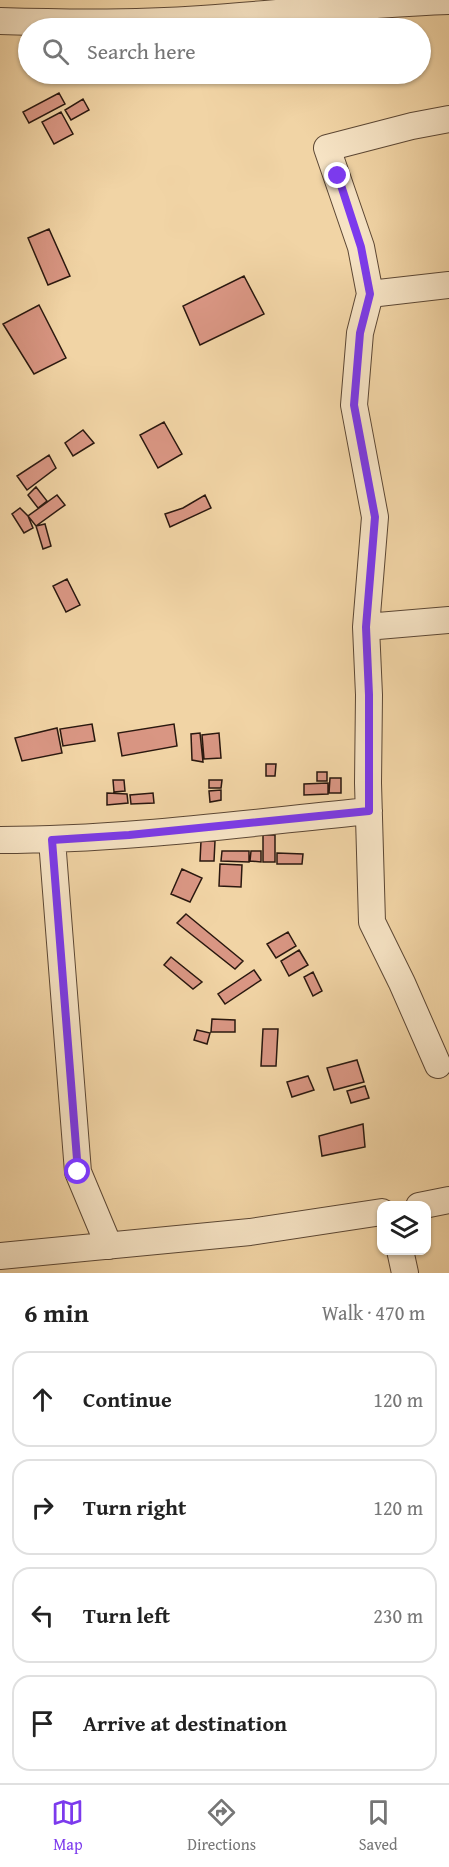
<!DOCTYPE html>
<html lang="en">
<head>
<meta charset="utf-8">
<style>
  body { margin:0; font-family:"Gentium Book Plus",serif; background:#f6f6f6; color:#222 }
  .controls { position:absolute; right:18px; bottom:18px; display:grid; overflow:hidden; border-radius:12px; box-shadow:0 2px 4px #0004 }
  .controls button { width:54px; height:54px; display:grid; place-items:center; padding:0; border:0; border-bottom:2px solid #e0e0e0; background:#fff; color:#222; font:30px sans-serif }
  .stop { position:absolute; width:18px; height:18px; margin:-14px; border:4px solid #7c3aed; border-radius:50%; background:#fff }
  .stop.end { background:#7c3aed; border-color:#fff; box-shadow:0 2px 6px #0008 }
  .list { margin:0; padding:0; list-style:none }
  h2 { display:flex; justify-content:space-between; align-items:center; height:78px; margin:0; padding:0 24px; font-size:26px }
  h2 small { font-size:20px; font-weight:400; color:#767676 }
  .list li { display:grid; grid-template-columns:39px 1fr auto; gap:18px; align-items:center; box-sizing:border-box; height:96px; margin:0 12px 12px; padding:0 12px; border:2px solid #e0e0e0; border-radius:18px }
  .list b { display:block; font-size:22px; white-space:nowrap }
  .list em { font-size:20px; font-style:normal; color:#767676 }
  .icon { flex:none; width:33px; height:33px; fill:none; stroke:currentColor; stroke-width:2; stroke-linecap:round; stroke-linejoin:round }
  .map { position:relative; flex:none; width:449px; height:1273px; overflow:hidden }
  .search { position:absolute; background:#fff; box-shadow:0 2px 4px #0004; left:18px; right:18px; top:18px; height:66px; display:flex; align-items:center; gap:15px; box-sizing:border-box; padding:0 21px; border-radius:33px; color:#767676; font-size:22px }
  .sheet { height:510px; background:#fff }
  nav { display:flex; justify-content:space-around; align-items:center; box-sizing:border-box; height:84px; border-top:2px solid #e0e0e0; background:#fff; font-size:16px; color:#767676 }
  nav a { display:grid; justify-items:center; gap:3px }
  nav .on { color:#7c3aed }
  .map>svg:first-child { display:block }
  .building { fill:#d99683; stroke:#2a180f; stroke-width:1.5 }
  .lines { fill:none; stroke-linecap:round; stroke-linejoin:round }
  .minor-casing { stroke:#5c4734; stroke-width:28 }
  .minor { stroke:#f6e3c4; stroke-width:26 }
  .route { stroke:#7c3aed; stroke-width:8 }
</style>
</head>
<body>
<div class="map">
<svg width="449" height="1273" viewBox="0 0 449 1273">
  <rect width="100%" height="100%" fill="#f1d4a5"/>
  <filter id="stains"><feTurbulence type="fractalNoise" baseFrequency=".00333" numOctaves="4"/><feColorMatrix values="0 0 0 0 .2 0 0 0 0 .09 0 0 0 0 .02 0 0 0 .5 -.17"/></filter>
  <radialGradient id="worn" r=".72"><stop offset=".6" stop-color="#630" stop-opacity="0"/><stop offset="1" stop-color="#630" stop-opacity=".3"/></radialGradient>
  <path class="building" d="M59,93L65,104L29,123L23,112Z
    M83,99L89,110L71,120L65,110Z
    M61,112L73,134L54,144L42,122Z
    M49,229L70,276L48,285L28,238Z
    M244,276L264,314L200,345L183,306Z
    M39,305L66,358L34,374L3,324Z
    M164,422L182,454L158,468L140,435Z
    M83,430L94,443L73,456L65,443Z
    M49,455L56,468L27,490L17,476Z
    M36,487L47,501L38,508L28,495Z
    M57,495L65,505L36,526L28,516Z
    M205,495L211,508L170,527L165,514L183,508Z
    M20,508L28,516L33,528L24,533L12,514Z
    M45,524L51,546L43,549L36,526Z
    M67,579L80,605L66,612L53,586Z
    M92,724L95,741L63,746L60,729Z
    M174,724L177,746L122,756L118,733Z
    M57,728L62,753L22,761L15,738Z
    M200,733L203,762L192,760L191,734Z
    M219,733L221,758L204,759L202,735Z
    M266,764H276L275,776H266Z
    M317,772H327V781H317Z
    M330,778H341V793H329Z
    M113,780H124L125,791L114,792Z
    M209,780H222L221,788H209Z
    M328,783V794L304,795V784Z
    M221,790V800L210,802L209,791Z
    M107,793L127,794L128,803L107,805Z
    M153,793L154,803L131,804L130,795Z
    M263,835H275V862H263Z
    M201,841H215L214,861H200Z
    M222,851H249V862L221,861Z
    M251,851H261V862L250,861Z
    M277,853L303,854L302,864H277Z
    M220,864L242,865L241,887L219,886Z
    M182,869L202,878L190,902L171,894Z
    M186,914L243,961L235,969L177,923Z
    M288,932L296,946L276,958L267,944Z
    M299,950L308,965L289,976L281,961Z
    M171,957L202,982L193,989L164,965Z
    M254,970L261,980L225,1004L218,994Z
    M313,972L322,991L313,996L304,977Z
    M212,1019L235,1020V1032H211Z
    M263,1029H278L276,1066H261Z
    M197,1030L210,1033L207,1044L194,1040Z
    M357,1060L364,1082L334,1090L327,1068Z
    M308,1076L314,1090L292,1097L287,1082Z
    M365,1086L369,1098L351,1103L347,1091Z
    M363,1124L365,1147L322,1156L319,1136Z"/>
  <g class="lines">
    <defs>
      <path id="minor" d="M0,21C67,23 135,24 202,19C284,13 366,4 449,1
        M370,294L449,285
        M366,627L449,620
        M0,840C123,840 247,823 369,811
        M52,840L78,1172L109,1246
        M438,1065L402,983L372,922L368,783L369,695L366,627L375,517L354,405L360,333L370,294L361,247L327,148L412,126L449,119
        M419,1206L449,1200
        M400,1250L405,1273
        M0,1256L250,1232L382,1212"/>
    </defs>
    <use href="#minor" class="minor-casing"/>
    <use href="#minor" class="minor"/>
  </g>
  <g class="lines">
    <path class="route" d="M78,1172L52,840L129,835L369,811V695L366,627L375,517L354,405L360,333L370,294L361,247L338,176"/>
  </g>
  <rect width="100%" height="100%" filter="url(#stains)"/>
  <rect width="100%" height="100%" fill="url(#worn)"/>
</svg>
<div class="controls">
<button><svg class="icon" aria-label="layers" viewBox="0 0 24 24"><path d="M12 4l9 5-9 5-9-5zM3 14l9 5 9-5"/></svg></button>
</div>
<div class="stop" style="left:78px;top:1172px"></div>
<div class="stop end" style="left:338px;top:176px"></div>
<div class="search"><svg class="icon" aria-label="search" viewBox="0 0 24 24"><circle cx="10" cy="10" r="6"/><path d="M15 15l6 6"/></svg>Search here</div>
</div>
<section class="sheet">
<h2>6 min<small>Walk · 470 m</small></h2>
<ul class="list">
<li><svg class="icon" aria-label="ahead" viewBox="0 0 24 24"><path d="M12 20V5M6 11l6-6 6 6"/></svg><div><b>Continue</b></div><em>120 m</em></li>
<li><svg class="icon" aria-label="right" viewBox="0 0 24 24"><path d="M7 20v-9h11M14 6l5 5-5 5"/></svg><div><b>Turn right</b></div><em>120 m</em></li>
<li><svg class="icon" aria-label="left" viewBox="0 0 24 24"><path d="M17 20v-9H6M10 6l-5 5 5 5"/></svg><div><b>Turn left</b></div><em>230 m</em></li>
<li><svg class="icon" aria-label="arrive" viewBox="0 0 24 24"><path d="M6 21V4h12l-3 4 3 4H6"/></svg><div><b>Arrive at destination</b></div></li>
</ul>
</section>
<nav>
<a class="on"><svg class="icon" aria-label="map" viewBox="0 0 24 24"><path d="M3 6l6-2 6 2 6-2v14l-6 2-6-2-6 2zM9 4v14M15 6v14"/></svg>Map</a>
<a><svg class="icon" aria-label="directions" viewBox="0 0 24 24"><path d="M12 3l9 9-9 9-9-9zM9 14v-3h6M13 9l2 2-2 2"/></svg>Directions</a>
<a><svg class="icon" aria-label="saved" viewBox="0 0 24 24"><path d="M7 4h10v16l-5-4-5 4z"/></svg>Saved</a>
</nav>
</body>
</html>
